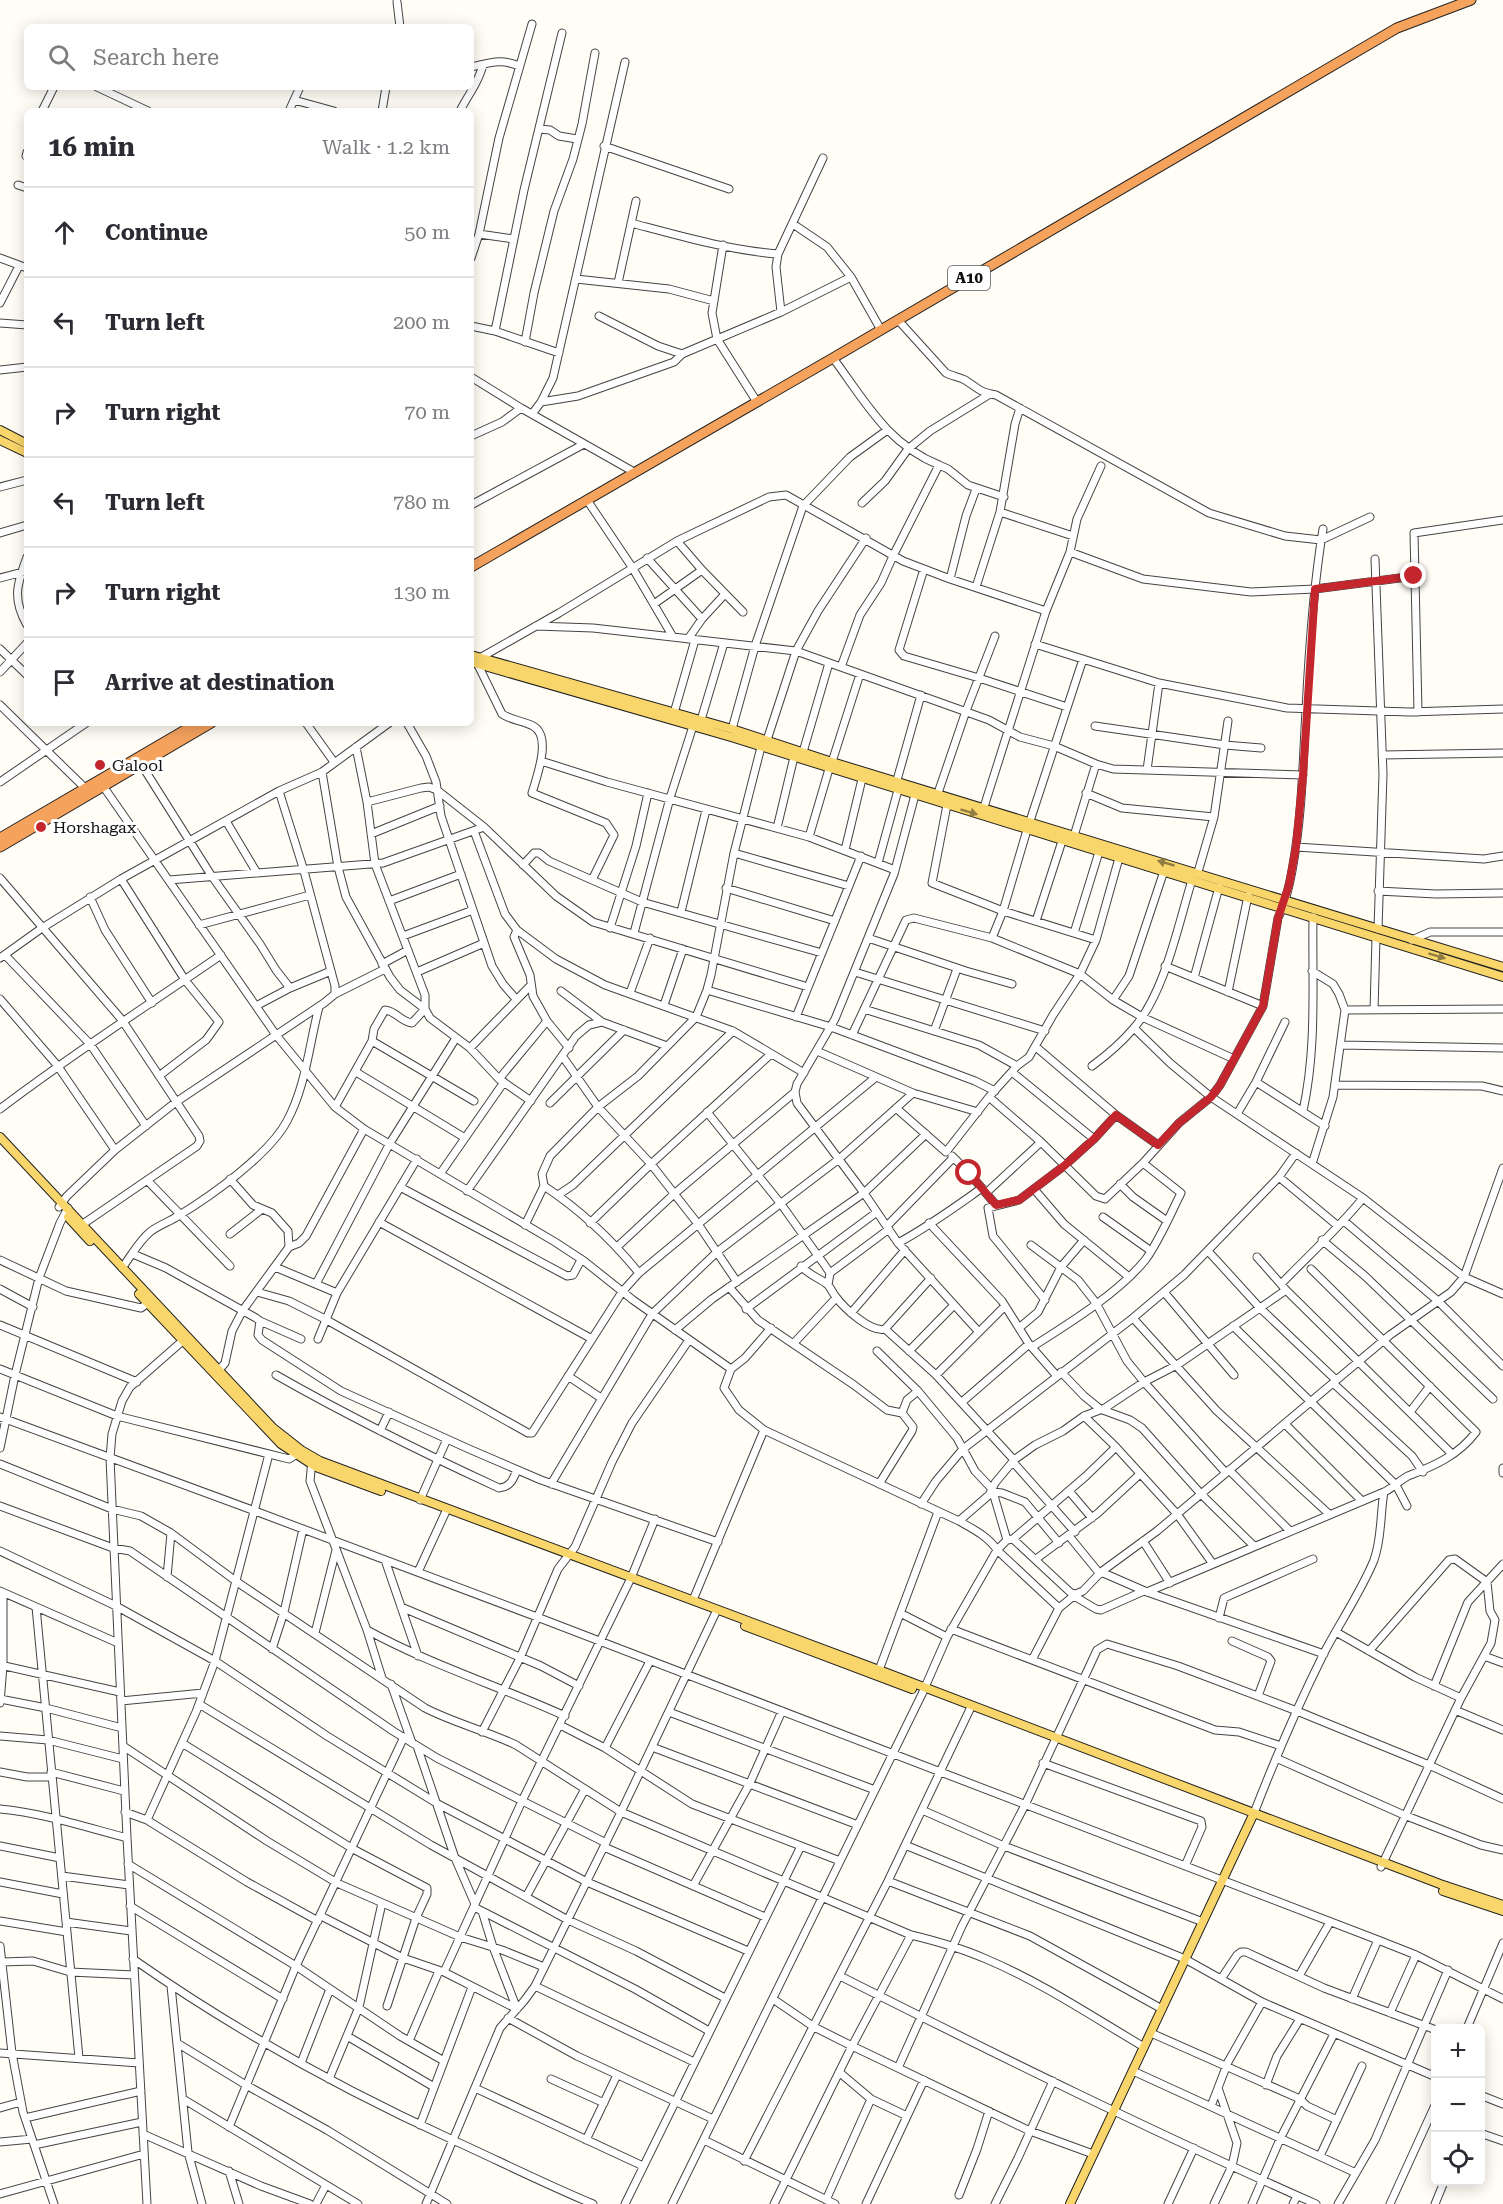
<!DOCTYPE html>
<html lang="en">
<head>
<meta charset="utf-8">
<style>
  body { margin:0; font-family:"Roboto Serif",serif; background:#f7f7f7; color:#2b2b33 }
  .controls { position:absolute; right:18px; bottom:18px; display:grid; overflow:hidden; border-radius:9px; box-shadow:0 3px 15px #0003 }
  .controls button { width:54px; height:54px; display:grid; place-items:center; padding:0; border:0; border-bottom:2px solid #e1e1e2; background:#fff; color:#2b2b33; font:30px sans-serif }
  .stop { position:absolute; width:18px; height:18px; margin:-14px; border:4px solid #c4262e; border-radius:50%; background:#fff }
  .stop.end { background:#c4262e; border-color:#fff; box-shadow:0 2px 6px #0008 }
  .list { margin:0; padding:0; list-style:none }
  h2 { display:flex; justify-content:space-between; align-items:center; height:78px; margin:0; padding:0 24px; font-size:26px }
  h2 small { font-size:20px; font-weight:400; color:#7c7c81 }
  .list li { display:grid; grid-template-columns:39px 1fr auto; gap:18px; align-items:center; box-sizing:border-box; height:90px; padding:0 24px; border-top:2px solid #e1e1e2 }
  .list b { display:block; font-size:22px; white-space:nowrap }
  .list em { font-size:20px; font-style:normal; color:#7c7c81 }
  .icon { flex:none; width:33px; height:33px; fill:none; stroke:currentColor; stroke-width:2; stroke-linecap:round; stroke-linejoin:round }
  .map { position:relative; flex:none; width:1503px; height:2204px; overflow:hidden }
  .search { position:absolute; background:#fff; box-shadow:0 3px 15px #0003; left:24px; top:24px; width:450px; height:66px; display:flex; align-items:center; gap:15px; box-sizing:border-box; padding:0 21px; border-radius:9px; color:#7c7c81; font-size:22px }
  .panel { position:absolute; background:#fff; box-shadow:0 3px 15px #0003; left:24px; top:108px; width:450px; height:618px; border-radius:9px }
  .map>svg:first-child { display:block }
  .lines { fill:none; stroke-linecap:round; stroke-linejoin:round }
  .minor-casing { stroke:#444; stroke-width:9 }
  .major-casing { stroke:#222; stroke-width:10 }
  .highway-casing { stroke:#222; stroke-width:11 }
  .minor { stroke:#fff; stroke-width:7 }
  .major { stroke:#f9d66b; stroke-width:8 }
  .highway { stroke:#f5a25d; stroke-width:9 }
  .oneway { fill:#917d42 }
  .route { stroke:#c4262e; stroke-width:8 }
  .poi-dot { fill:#c4262e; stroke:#fff; stroke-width:2 }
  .labels { text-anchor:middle; stroke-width:6; stroke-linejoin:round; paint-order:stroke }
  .shield { fill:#fff; stroke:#585858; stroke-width:1.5 }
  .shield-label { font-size:15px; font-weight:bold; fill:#111 }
  .poi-label { font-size:16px; fill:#111; stroke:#fff; text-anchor:start }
</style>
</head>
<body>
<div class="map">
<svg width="1503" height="2204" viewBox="0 0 1503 2204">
  <rect width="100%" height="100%" fill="#fffdf5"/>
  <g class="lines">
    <defs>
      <path id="minor" d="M397,2L400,27
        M471,67C490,63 500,58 519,66
        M97,87L148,111
        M294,100L334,111
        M42,111L54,87
        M289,111L300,87
        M382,111L386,87
        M460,111C469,93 478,84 483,65
        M540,129L550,130L559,136L577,139
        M604,146L729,189
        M26,156L27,152
        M18,185L27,188
        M631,223C680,236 728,250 778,254
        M793,224L827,247L851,277
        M479,234L514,239
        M723,245L712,313L717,339L757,402
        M0,258L27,268
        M471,258L479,234L499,138L532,24
        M576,279L669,289L714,301
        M618,283L636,201
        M0,303L19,266
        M781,312L776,267L778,254L823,158
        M599,316L658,346L682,354
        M898,320L946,373C952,376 959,377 965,380C979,389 979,392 996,395L1209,513L1285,536L1321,540L1370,517
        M0,323L27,325
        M471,326L495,331L559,353
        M495,331L524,190L562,33
        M525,342L534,293L554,211L573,159L582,124L595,53
        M833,358C865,401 887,444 939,465L893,556L881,583L860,615L841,667
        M0,370L27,367
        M471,377L521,408L634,472
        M541,402L578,396L674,362L682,354L781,312L851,277L881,330
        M532,414L541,402L553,378L625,62
        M471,436L502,422L521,408
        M939,465L948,469L968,485L1004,497
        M0,487L27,480
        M587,500L632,567L673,637
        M862,503L885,481L908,449L930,431L990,394
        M471,505L584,444
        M1000,512L1073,536
        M0,533L27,525
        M677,541L702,570L743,612
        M1070,552L1143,579L1251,592L1315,589L1415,576
        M27,557C17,584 12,599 27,625
        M647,558L702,619
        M1375,559L1383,774L1378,929
        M924,569L899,650L904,656L979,678L1067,707
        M0,578L27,571
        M950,579L966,516L976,489
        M976,587L1000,512L1015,424L1020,408
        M654,604L702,570
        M536,626L593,628L796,651L989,720L1020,737L1054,746L1096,764L1113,769L1303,775
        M688,639L702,619L725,594
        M1035,644L1159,683L1287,708L1409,712L1503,709
        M0,649L27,675
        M478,659L559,613L677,541L769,497L786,495L903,561L950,579L1046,611
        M478,665L502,714C511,720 523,721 533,726C552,736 537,776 532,793L606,823L614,835L592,880
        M0,672L27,643
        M0,705L85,788
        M1418,712L1414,533L1503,520
        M674,713L695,640
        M701,720L724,643
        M306,723L334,762
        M407,723L426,756L436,782L441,816L492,966L503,984L516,999
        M1095,726L1225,745L1261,748
        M732,729L755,646L803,506L850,457L886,431
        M356,747L367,802L375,864L425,995V1009L430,1018L470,1048L499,1079L531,1101
        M803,752L829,663
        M1382,755L1503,753
        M541,761L607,782L809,837L895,870
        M832,762L860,674
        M141,764L211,875L260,944L276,970L290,988L256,1006
        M1147,770L1159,683
        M322,772L338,867L346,897L390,977L400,990L425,1009L412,1023C401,1022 396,1011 385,1010L374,1029L372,1041L335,1107
        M897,780L921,695
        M0,782L86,723
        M103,786L276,1035L335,1107L364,1129L555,1242L584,1261L633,1300L731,1369
        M938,793L966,711L995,636
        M1086,793L1122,808L1214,817
        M915,795L894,874L835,1019L797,1084L795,1092L797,1103L864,1193L898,1243L978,1331
        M367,802L421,788L429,787L437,790L484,827L556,896L593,922L808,987
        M947,805L932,883L1003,911L1096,940
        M984,807L1046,611L1070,552L1077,519L1101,466
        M226,821L257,873
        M1030,821L1083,659
        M777,828L794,757
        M474,831L505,914L517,930L556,959L605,985L733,1031L804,1073
        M371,834L440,806
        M809,837L829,769
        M1073,839L1096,764
        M1296,847L1484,859L1503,856
        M845,850L862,779
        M734,853L849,886
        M878,863L898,790
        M523,865L534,853H539L549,861L642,902L822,953
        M1198,872L1214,817L1228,721
        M0,878L122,1020L199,1136L200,1141L197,1146L83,1224
        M121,879L185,980L219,1022L206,1040L159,1076
        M169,880L383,863L484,827
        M726,888L835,921
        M1378,891L1436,894L1503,893
        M90,897L105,930L152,1003
        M389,901L461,874
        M681,912L706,810
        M1036,921L1064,835
        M199,925L310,895
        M610,928L636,846L648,793
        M517,930L514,937L530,975L533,996L547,1021L569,1048
        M634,933L670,798L693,726
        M1074,933L1099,852
        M403,936L473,910
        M868,938L966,971L1012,984
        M992,938L1003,911L1027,830
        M1412,940L1430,932H1503
        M5,955L90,1044L146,1126
        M0,958L42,928L121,879L279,791L322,772L389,723
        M382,964L408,950
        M1165,966L1263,1006
        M417,972L484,943
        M855,972L1045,1031
        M1194,978L1219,887
        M290,988L331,971
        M707,990L831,1027L975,1081L995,1091
        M561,991L602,1022
        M1228,992L1248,896
        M630,993L650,938
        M335,994L385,969
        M0,999L57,1065L115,1150
        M1113,1000L1129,976L1164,871
        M664,1005L683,949
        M864,1009L979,1045L1017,1066
        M1345,1010L1503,1009
        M1374,1010L1376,938
        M796,1017L861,856
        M1134,1028L1170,1063L1211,1097L1363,1198L1464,1277L1503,1294
        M934,1031L957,969
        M852,1035L906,920L914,918L992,938L1080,974L1113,1000L1142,1017L1234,1059
        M372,1041L474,1101
        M1341,1045L1503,1048
        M1036,1047L1116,1115L1158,1145
        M470,1048L531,985
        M817,1051L913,1093L978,1112
        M563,1057L598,1107L651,1164L698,1224L737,1282
        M1092,1066C1107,1055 1121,1043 1133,1029C1165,993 1178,925 1192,880
        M356,1072L465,1138
        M1012,1072L1094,1139
        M499,1079L547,1021
        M1256,1082L1325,1126
        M1335,1085L1482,1086L1503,1091
        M989,1097L1041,1142L1096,1196L1105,1199L1143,1163L1179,1123L1211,1097L1220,1085L1263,1006L1278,918C1286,902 1290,883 1293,865C1302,814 1303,762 1306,710C1309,650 1313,588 1323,529
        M550,1103L624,1030
        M896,1108L946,1152L989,1097L1017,1066L1029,1057L1053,1015L1080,974L1096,940L1119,858
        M0,1109C72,1054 147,1006 221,955
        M1303,1111C1317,1047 1312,983 1313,917
        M707,1112L781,1204L826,1267L830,1273L828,1285
        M1237,1114L1256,1082L1285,1022
        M952,1156L969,1173L996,1205
        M1312,1164L1333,1097L1345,1010L1339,994L1333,984L1312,971
        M440,1174L504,1082
        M1279,1177L1338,1226
        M147,1180L230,1266
        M1120,1184L1133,1197L1167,1221
        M544,1186C579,1209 612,1240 639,1273
        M400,1187L567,1276L573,1275L581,1260
        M1034,1189L1064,1224L1129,1277
        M467,1191L576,1036L589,1025L602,1022L667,1046
        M986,1193L1041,1142
        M558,1195L573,1185L733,1031
        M59,1207L67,1196L115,1150L176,1102L324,1003L335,994V986L304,871L279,791
        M1103,1217L1151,1251
        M1344,1221L1438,1301L1503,1366
        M379,1222L592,1339
        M590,1223L651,1164L771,1054
        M929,1223L1002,1301L1029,1344L1056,1375
        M525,1225L544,1186L542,1174L550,1156L598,1107L638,1076L696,1017L707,990L711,975L734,853L761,747L767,740L796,651L818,611L866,538
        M887,1226L953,1158
        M230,1234L262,1209
        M1322,1240L1365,1276L1493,1399
        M898,1243C928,1227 955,1207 982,1188
        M1031,1245L1078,1280L1096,1303L1127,1361L1144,1382L1226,1473
        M289,1247L299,1243L306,1236L364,1129
        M617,1247L674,1194L795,1092
        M1208,1251L1260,1308L1336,1380
        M133,1254L166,1268L256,1318L260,1321L258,1335L262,1340L341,1391L469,1449L541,1480L718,1542
        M1257,1257L1286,1290L1452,1454
        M0,1260L66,1291L141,1308L148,1303
        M801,1266C810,1276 820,1278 828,1285C831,1288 833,1294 836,1297C844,1308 871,1333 885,1329L936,1375L1014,1460
        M275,1267L337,1293
        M122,1268C131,1256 139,1241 150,1232C159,1225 169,1222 178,1216C211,1196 269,1155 287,1121C306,1086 309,1045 319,1007
        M830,1273L889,1229
        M316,1284L390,1143L456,1038
        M1281,1284C1308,1256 1338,1229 1363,1198
        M729,1287L758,1320L854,1385L887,1410L902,1413
        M0,1289L33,1307
        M257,1292L289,1301L325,1319L528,1433H532L622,1292L639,1273L876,1077
        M1164,1292L1234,1375
        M1045,1300L993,1236L988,1208L1019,1200L1064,1166L1094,1139L1116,1115
        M746,1309L877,1212
        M851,1313L905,1250
        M1133,1318L1217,1411L1329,1514
        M260,1321L301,1339
        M0,1325L137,1382
        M1233,1326L1396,1485L1407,1506
        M771,1328L745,1358L731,1369L724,1388L739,1410L764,1430L959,1521C973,1529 989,1537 997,1550L1059,1608L1076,1594
        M1019,1328L1038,1312L1061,1267L1084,1240
        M885,1329L931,1278
        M675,1330L712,1299L864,1193L926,1134
        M318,1339L337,1293L417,1159
        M793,1344L836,1298
        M1032,1347C1068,1324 1119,1293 1146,1259C1160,1239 1170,1215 1181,1193L1143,1163
        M877,1351L918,1391L957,1438L975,1471L992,1489L1007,1540
        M909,1351L954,1305
        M0,1369L117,1416L289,1459L300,1452
        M219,1370L225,1363L232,1331L243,1310L289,1247L288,1231L272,1213L253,1205L230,1179
        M1061,1372L1084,1396L1100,1409L1130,1420L1142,1428L1201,1494L1254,1546
        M276,1375C348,1416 423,1453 499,1488C511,1487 513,1479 517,1470
        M936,1375L1005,1306
        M568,1376L601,1398
        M1333,1383L1412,1456L1423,1472
        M962,1402L1029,1344
        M1410,1412L1430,1386
        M1084,1416L1116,1447L1177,1514L1213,1564
        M0,1417L255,1511L537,1617L1378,1940L1416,1955L1503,1999
        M1285,1424L1362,1501
        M380,1431L389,1412
        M0,1448L15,1375L39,1278L60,1223L68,1208
        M312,1460L310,1481L367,1630L382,1678
        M1013,1462L1075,1532
        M0,1464L112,1509L141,1516L171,1533L237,1582L425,1708C454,1723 487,1731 516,1745L621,1812L911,1935C936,1941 961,1948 986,1959C1041,1982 1093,2017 1144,2047
        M1503,1468V1473
        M1229,1470L1290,1531
        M551,1484L652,1314L717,1252L839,1159L913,1093
        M879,1484L912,1431L913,1427L902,1413L907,1400L918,1391
        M1069,1491L1092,1518
        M993,1492L1002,1493L1025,1502L1059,1543
        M420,1500L447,1439
        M921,1504L936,1481L963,1449L1133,1318L1184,1275L1279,1177L1296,1153
        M0,1506L113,1548L130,1551L393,1731L437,1758L606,1843
        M959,1521L989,1495L995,1483L1014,1460L1035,1445L1063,1431L1084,1416L1105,1408L1144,1382L1177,1365L1286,1290
        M1069,1536L1100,1574
        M1013,1539L1086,1476L1116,1447
        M1143,1541L1170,1583
        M0,1551L116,1606L215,1661L327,1736L438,1804L587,1882L748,1951
        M1036,1559L1098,1513L1140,1474
        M385,1560L418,1656
        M418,1572L447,1509
        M1101,1572L1147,1592L1324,1654
        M167,1577L171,1533
        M0,1591L118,1643
        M1147,1592L1384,1492
        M1074,1596L1096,1609L1101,1610L1144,1591
        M693,1600L764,1430
        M36,1607L79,2058
        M401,1607L541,1666L579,1686
        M900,1613L947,1637
        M1219,1618L1224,1598L1313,1559
        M951,1629L1215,1730L1239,1732L1281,1746
        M367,1630C431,1665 499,1686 565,1716
        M1336,1632L1415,1677L1461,1698
        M315,1633L336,1550
        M1232,1641L1268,1657L1271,1661L1258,1696
        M272,1649L284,1612L303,1529
        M1369,1651L1449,1560L1455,1559L1487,1582L1490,1611L1495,1620L1491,1643L1461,1698L1381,1867
        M1484,1656L1503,1663
        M1032,1660L1059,1608
        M0,1665L120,1692
        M879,1670L938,1512
        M391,1684L412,1743
        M1434,1686L1468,1602L1503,1564
        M0,1699L46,1708L122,1728
        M121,1701L203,1693
        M0,1703L3,1666V1593
        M199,1704L431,1845L568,1920L636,1951L725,1998
        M1455,1710L1503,1730
        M669,1712L875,1790
        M560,1725L605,1748L692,1804L840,1861
        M482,1732L520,1658L558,1569L575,1547L612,1462L632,1423L689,1340
        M0,1736L48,1740L123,1759
        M182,1743L353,1849L427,1888V1894L416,1918L387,2006
        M123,1746L267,1841L337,1883L460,1937L502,1950L544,1967
        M417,1746L455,1858L475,1904
        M652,1747L858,1825
        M605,1748L650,1661
        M1276,1758L1404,1815L1481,1845L1503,1850
        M1043,1763L1201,1821L1202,1827L1185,1866
        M0,1772L27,1777H52
        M51,1772L124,1791
        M0,1809C43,1813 85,1827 127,1838
        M922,1810L1004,1846L1203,1922
        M125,1812L147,1820L247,1882L318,1921
        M1254,1813C1275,1759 1298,1705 1324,1653C1339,1624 1362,1590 1374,1560C1382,1538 1380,1515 1384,1492C1393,1488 1400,1480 1408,1476C1434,1466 1459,1455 1476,1432L1311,1269
        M147,1820L196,1712L215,1661L269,1454
        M905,1845L1185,1959L1262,2002L1436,2077
        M0,1846L60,1858
        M604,1847L765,1917
        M128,1864L296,1966L400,2036L444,2061
        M62,1876L129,1885
        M888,1881L1030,1936L1162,2009
        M0,1882L63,1894
        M693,1886L750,1783L782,1711
        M526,1897L585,1789
        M130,1906L283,1999
        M474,1907L635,1989L709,2031
        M482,1911L493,1947L517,2009
        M321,1916L403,1958L444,1972L517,2009
        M0,1921L67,1932
        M66,1922L131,1931
        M0,1946L12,2053L23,2112L54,2204
        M133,1959C233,2029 341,2089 453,2140C499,2161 545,2184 593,2204
        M2,1962L33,1961L70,1972L134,1975
        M444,1972L522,1801L631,1578L655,1519
        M840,1976C997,2055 1155,2133 1316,2204
        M1299,1976L1330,1922
        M1221,1979L1237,1955L1241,1952H1246L1324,1988L1436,2030
        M171,1986L188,2152L202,2204
        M535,1986L694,2062
        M773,1999L814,2027L852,2046L1030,2131L1093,2154
        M1352,1999L1378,1940
        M1390,2013L1416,1955
        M508,2018L577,2056L713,2119
        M1467,2028L1503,1943
        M1151,2033L1300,2099L1307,2106L1337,2120
        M347,2036L434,2087
        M409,2041L439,1971
        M177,2043L246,2085L327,2130L447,2204
        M0,2053L139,2063
        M301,2063L330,1989
        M898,2068L962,1926L1025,1805L1097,1650L1107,1644L1178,1666L1297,1711L1429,1765L1503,1799
        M1133,2071L1356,2173
        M839,2072L871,2099L907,2116
        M329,2079L359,2007L382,1903
        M551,2079L604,2103
        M1266,2085L1277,2056L1300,2019
        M475,2088L643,2166
        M1480,2095L1503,2104
        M183,2099L358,2204
        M1211,2106L1228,2062L1262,2002
        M0,2108L21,2102
        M25,2118L141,2091
        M420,2125L472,1987
        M229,2127L296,1966L404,1737
        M1480,2133L1503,2141
        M143,2134L261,2186L310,2204
        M586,2140L617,2075
        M704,2140L835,2204
        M0,2142L32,2139
        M34,2145L142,2122
        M1320,2156L1362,2066
        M744,2161L888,1881L971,1707
        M229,2171L239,2204
        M0,2194L144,2154
        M959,2195L977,2149L989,2111
        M826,2200L871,2099
        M147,2204L127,1838L110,1458L112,1434L122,1401L130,1387L187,1337
        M316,2204L326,2185
        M426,2204L500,2028L524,2001L535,1986L621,1812L715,1614
        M625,2204L801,1846
        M672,2204L922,1694L947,1637L997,1550L1007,1540L1013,1539L1071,1593L1076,1594L1083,1591L1101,1572L1157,1531L1390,1335L1451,1292L1464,1277L1503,1168
        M774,2204L852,2046L911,1935
        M866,2204L924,2080
        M995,2204L1018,2158L1053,2081
        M1168,2204L1194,2148
        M1214,2204L1232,2166L1237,2143L1218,2088
        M1252,2204L1281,2137L1334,2034
        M1293,2204L1297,2196
        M1338,2204L1375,2140L1448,1970
        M1390,2204L1436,2103
        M1435,2204L1444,2182"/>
      <path id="major" d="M0,430L27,444
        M0,440L27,453
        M471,655L732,729L832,762L1503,967
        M471,662L731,737L1503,977
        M0,1137L273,1428L301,1450L320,1461L879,1670L1440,1884L1503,1905
        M68,1217L90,1241
        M139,1294L281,1444L316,1467L381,1491
        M745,1626L912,1689
        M1443,1891L1503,1911
        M1070,2204L1254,1813"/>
      <path id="highway" d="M471,567L833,358L1397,28L1471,0
        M0,838L197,723
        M0,847L211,723"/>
    </defs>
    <use href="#minor" class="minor-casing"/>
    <use href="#major" class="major-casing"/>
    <use href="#highway" class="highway-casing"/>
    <use href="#minor" class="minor"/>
    <use href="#major" class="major"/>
    <use href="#highway" class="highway"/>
  </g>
  <defs><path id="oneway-solid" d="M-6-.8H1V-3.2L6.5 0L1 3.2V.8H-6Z" transform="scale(1.5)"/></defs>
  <g class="oneway">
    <use href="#oneway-solid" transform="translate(969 812) rotate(17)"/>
    <use href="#oneway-solid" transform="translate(1166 863) rotate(-163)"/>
    <use href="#oneway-solid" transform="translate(1437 956) rotate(17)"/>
  </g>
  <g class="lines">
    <path class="route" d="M969,1173L996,1205L1019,1200L1064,1166L1094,1139L1116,1115L1158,1145L1179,1123L1211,1097L1220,1085L1263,1006L1278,918L1289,885L1296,847L1303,775L1315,589L1414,576"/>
  </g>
  <g class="poi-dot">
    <circle cx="100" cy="765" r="6"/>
    <circle cx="41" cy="827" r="6"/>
  </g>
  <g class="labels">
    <rect class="shield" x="948" y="266" width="42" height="24" rx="4.5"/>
    <g class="shield-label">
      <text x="969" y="283">A10</text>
    </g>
    <g class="poi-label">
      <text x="112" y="771">Galool</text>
      <text x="53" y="833">Horshagax</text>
    </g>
  </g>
</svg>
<div class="controls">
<button>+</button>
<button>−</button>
<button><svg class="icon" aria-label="locate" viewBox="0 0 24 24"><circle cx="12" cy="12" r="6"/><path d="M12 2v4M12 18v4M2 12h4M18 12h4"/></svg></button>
</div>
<div class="stop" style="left:969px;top:1173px"></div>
<div class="stop end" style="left:1414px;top:576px"></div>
<div class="search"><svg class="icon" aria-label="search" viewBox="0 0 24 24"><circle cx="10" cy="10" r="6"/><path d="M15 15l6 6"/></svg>Search here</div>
<section class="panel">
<h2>16 min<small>Walk · 1.2 km</small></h2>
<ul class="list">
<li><svg class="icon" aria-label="ahead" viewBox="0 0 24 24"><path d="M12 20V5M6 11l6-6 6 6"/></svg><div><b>Continue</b></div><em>50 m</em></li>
<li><svg class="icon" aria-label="left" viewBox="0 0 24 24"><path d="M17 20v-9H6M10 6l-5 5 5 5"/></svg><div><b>Turn left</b></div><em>200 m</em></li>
<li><svg class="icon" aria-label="right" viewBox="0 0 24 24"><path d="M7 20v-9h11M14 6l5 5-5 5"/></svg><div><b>Turn right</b></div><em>70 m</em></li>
<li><svg class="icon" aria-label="left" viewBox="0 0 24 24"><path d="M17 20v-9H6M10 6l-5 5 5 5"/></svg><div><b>Turn left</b></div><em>780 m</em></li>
<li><svg class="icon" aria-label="right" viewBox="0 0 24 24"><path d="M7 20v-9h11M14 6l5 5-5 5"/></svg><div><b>Turn right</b></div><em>130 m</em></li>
<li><svg class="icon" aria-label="arrive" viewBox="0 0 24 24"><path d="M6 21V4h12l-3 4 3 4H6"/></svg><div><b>Arrive at destination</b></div></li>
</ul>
</section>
</div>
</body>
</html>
